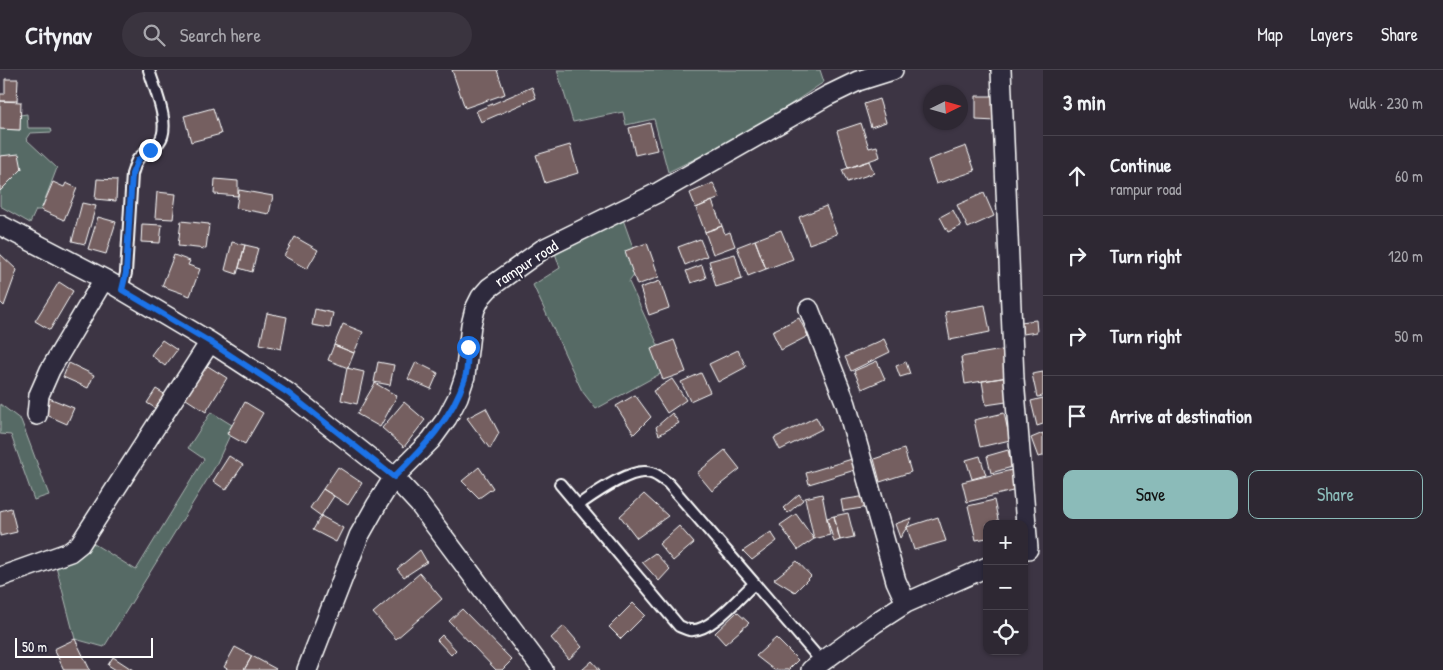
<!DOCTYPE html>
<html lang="en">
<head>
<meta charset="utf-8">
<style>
  body { margin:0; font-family:"Patrick Hand",sans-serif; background:#3a343f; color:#f1f3f6 }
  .controls { position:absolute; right:15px; bottom:15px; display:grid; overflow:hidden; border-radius:10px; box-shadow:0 1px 4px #0004 }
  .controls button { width:45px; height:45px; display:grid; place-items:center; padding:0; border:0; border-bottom:1px solid #49444e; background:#2e2833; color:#f1f3f6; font:25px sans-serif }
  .compass { position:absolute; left:923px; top:15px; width:45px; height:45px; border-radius:50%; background:#2e2833; box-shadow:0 1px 4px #0004; rotate:85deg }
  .scale { position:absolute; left:15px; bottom:12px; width:138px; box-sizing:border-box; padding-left:5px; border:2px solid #fff; border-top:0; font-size:14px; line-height:18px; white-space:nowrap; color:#fff; -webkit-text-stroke:4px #2f2a3d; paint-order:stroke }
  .stop { position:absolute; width:15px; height:15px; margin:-11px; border:4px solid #1a73e8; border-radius:50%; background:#fff }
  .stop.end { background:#1a73e8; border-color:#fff; box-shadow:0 1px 5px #0008 }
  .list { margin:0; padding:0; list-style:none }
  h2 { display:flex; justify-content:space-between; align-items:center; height:65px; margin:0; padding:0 20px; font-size:21px }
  h2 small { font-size:16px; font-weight:400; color:#a7a6ac }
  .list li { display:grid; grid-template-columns:32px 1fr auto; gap:15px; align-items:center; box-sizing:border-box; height:80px; padding:0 20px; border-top:1px solid #49444e }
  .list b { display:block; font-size:19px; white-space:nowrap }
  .list p { margin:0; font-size:16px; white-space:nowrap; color:#a7a6ac }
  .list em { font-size:16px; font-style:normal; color:#a7a6ac }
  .actions { display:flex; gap:10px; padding:15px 20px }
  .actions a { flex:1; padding:11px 0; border:1px solid #8bbbb9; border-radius:10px; text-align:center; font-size:18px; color:#8bbbb9 }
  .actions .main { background:#8bbbb9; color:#111 }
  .icon { flex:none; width:28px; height:28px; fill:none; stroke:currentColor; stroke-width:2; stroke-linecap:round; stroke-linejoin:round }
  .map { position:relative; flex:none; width:1043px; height:600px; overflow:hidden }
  header { display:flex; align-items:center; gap:30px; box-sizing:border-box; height:70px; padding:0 25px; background:#2e2833; border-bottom:1px solid #49444e }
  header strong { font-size:24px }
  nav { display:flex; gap:28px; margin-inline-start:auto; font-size:18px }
  .search { width:350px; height:45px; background:#3a343f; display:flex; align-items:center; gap:12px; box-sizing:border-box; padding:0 18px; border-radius:28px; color:#a7a6ac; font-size:19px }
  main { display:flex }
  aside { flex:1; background:#2e2833 }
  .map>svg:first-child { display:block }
  .green { fill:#566b65; stroke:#aab5b2 }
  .building { fill:#745f61; stroke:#fff }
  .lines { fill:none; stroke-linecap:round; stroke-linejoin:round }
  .lane-casing { stroke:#fff; stroke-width:14 }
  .street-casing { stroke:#fff; stroke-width:22 }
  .lane { stroke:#2f2a3d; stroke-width:10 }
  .street { stroke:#2f2a3d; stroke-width:19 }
  .route { stroke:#1a73e8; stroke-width:6 }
  .labels { text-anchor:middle; stroke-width:4; stroke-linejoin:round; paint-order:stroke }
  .street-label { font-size:16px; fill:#fff; stroke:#2f2a3d }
</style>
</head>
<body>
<header>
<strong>Citynav</strong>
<div class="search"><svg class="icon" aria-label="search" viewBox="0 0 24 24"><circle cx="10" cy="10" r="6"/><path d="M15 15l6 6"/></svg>Search here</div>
<nav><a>Map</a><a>Layers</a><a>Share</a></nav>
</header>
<main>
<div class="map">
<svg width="1043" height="600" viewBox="0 0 1043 600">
  <rect width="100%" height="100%" fill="#3d3544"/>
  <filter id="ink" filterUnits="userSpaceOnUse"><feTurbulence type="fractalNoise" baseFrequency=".02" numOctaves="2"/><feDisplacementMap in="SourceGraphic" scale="10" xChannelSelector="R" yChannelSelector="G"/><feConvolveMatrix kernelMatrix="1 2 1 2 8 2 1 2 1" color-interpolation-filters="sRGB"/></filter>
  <g filter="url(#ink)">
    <path class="green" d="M557,0H820L824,12L748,63L668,102L654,49L626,55L623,42L573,52Z
      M27,44L28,58H51L52,62L30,63L26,69L57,98L41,140H36L30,153L0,136V59L20,60V45Z
      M620,141L640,197L629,212L669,299L596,339L582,321L533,215L560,198L553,177Z
      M0,334L21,350L49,425L34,430L11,365L0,364Z
      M211,342L232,355L227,363L230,365L215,397L104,577L75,569L56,496L91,472L136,500L204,389L188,378Z"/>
    <path class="building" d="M452,0H497L505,24L465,38Z
      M5,9H18L17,31H0V24H5Z
      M532,17L536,28L481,52L476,41Z
      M976,26H997L996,51L976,50Z
      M879,29L886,52L871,57L864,34Z
      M0,31L21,32L20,60L0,59Z
      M213,38L221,64L191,72L184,46Z
      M650,53L657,80L635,85L629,58Z
      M861,53L869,78L877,76L880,87L848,98L837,61Z
      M570,75L578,103L545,113L536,85Z
      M966,76L975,101L936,114L928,90Z
      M19,84L22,99L0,121V86Z
      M869,91L874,103L847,112L842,100Z
      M97,109L117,110L116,131L95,129Z
      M215,109L238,111V126L214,124Z
      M53,112L64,117L66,113L77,118L64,150L41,140Z
      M713,113L720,128L696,138L690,123Z
      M239,120L273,126L269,144L236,138Z
      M157,122L176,124L173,149L155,148Z
      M984,123L994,146L968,158L957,135Z
      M712,131L722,156L705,162L696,138Z
      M82,133L96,136L85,174L72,171Z
      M826,136L837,164L809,174L799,147Z
      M953,140L961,156L948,162L940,147Z
      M98,147L116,152L106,184L88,179Z
      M181,151L209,154L206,179L178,176Z
      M142,154L162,155L160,173L141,172Z
      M722,156L725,164L730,162L735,176L713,184L705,162Z
      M781,160L793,189L766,199L755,170Z
      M295,167L318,180L307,199L284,186Z
      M700,169L707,186L685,195L678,177Z
      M755,170L766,199L748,206L737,177Z
      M232,172L245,175L237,204L225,200Z
      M647,173L659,207L637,215L625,181Z
      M245,175L258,178L252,202L239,198Z
      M0,184L17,200L4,236L0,232Z
      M735,184L742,209L716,217L709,191Z
      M174,185L190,191L188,195L200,199L190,226L162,216Z
      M702,195L706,208L691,213L686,201Z
      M660,211L669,238L649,245L640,218Z
      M59,212L73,221L50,260L35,251Z
      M985,235L990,262L950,270L945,242Z
      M315,239L333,243L330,258L312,255Z
      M267,243L287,247L281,279L260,274Z
      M799,248L808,266L781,280L772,261Z
      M1036,250L1037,262L1023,264L1021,252Z
      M343,254L363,262L354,283L334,275Z
      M884,269L890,282L851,301L845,287Z
      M162,270L177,280L165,296L151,285Z
      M674,270L686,302L663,310L651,279Z
      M334,275L354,283L348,298L328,290Z
      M738,280L746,297L718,312L709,294Z
      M1002,280L1007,307L965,314L961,287Z
      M877,291L885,309L862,319L854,301Z
      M378,292L394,295L390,315L374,312Z
      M416,292L438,303L431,319L408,309Z
      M906,292L910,304L900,307L896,296Z
      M69,293L94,305L88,318L63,307Z
      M203,293L227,308L206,342L183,327Z
      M347,298L364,302L357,334L341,330Z
      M1043,302V326L1037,327L1032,304Z
      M701,303L710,322L690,331L681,312Z
      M1009,307L1013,331L986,335L982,311Z
      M672,309L686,330L667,343L653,321Z
      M375,313L397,326L380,357L357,344Z
      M156,319L176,331L168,346L147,333Z
      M635,325L651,347L634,364L616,336Z
      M49,328L74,338L67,354L42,343Z
      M1043,328V354L1037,356L1031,331Z
      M245,332L263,343L245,374L227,364Z
      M404,332L425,350L404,377L382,358Z
      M486,338L499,363L490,379L467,348Z
      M672,343L679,353L659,365L656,357Z
      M1004,343L1010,370L980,377L974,350Z
      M816,347L822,359L780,380L774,368Z
      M1043,363V386L1038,387L1031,368Z
      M904,379L911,402L880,412L874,389Z
      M725,380L740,399L712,421L697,403Z
      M1008,380L1012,397L991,403L987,386Z
      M229,386L243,395L226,420L213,411Z
      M980,386L986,405L972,409L966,390Z
      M852,389L855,400L809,414L806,403Z
      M338,397L362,413L348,435L323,419Z
      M479,397L493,418L479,428L462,411Z
      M1016,399L1021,419L967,432L962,412Z
      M323,419L334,426L321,446L310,438Z
      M644,424L668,446L637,468L620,446Z
      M799,424L803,430L788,443L783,438Z
      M822,424L830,465L814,469L805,428Z
      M867,426L869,437L843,441L841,430Z
      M994,430L999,454H987V468L976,470L968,436Z
      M11,438L17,462L0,466V441Z
      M848,443L854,467L840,470L834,446Z
      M796,444L814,469L798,480L780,455Z
      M321,446L343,458L336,472L313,460Z
      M834,446L840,470L834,472L827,448Z
      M938,447L946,471L914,480L907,457Z
      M912,448L907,457L900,468L895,454Z
      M679,456L694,473L673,491L659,474Z
      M771,462L777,471L752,490L743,481Z
      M420,480L427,492L404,507L397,499Z
      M655,483L670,499L659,511L642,492Z
      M797,491L811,506L795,522L774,509Z
      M420,503L442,529L396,569L373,543Z
      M633,533L645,545L621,569L609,557Z
      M462,539L512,590L502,600H496L449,551Z
      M737,542L749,553L725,574L715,563Z
      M564,556L582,577L569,589L551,568Z
      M442,565L456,580L451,585L437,570Z
      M776,568L798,590L788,600H774L756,586Z
      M75,569L90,600H64L54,579Z
      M235,577L252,586L244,600H229L224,597Z
      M252,586L276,599L275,600H244Z
      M113,587L133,600H116L108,595Z
      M592,591L600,600H582Z"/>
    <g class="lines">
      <defs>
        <path id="lane" d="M122,220L126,203L132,104C134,99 135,93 138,89C144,82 153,79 159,72C172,56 154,18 149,0
          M560,414L679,556C682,557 687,560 690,560C710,563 740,526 754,514
          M577,436C593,425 632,396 651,403C657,404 663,410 668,413L822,592"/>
        <path id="street" d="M1001,0L1014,309L1028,479
          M0,155L104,209L210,272L288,323L394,407L419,434L543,600
          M809,239L846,334L896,511L906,533
          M37,345L39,325L50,300L104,209
          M0,507L70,482L80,474L210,272
          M307,600L359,466L377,434L394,407L431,370L447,348L458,327L465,306L471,255L475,239L481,227L489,218L543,179L659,122L827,26L858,11L893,0
          M811,600L875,553L906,533L987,497"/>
      </defs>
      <use href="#lane" class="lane-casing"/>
      <use href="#street" class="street-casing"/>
      <use href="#lane" class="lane"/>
      <use href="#street" class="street"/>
    </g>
  </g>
  <g class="lines" filter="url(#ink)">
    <path class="route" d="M150,80L138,90L132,104L126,203L122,220L210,272L288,323L394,407C424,377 452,349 465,308C468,298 467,287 468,277"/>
  </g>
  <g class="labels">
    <g class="street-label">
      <text transform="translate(526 193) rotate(-33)" y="6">rampur road</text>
    </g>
  </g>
</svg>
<div class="controls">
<button>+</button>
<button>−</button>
<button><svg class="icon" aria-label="locate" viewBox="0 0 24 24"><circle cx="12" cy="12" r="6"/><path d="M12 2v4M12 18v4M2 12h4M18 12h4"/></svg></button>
</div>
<svg class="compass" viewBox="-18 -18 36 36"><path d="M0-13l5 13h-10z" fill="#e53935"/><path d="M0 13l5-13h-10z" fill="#a7a6ac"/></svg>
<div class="scale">50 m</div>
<div class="stop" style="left:468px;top:277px"></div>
<div class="stop end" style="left:150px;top:80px"></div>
</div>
<aside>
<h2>3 min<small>Walk · 230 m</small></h2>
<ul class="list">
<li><svg class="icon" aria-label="ahead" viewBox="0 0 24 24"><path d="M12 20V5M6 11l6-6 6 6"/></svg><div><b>Continue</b><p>rampur road</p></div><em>60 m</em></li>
<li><svg class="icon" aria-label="right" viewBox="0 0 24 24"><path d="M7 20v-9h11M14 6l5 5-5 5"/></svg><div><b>Turn right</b></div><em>120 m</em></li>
<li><svg class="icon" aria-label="right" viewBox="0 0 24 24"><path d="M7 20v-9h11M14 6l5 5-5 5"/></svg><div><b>Turn right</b></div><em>50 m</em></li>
<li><svg class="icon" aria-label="arrive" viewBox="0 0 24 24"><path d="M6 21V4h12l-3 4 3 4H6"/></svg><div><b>Arrive at destination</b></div></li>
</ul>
<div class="actions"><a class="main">Save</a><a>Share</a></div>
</aside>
</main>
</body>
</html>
